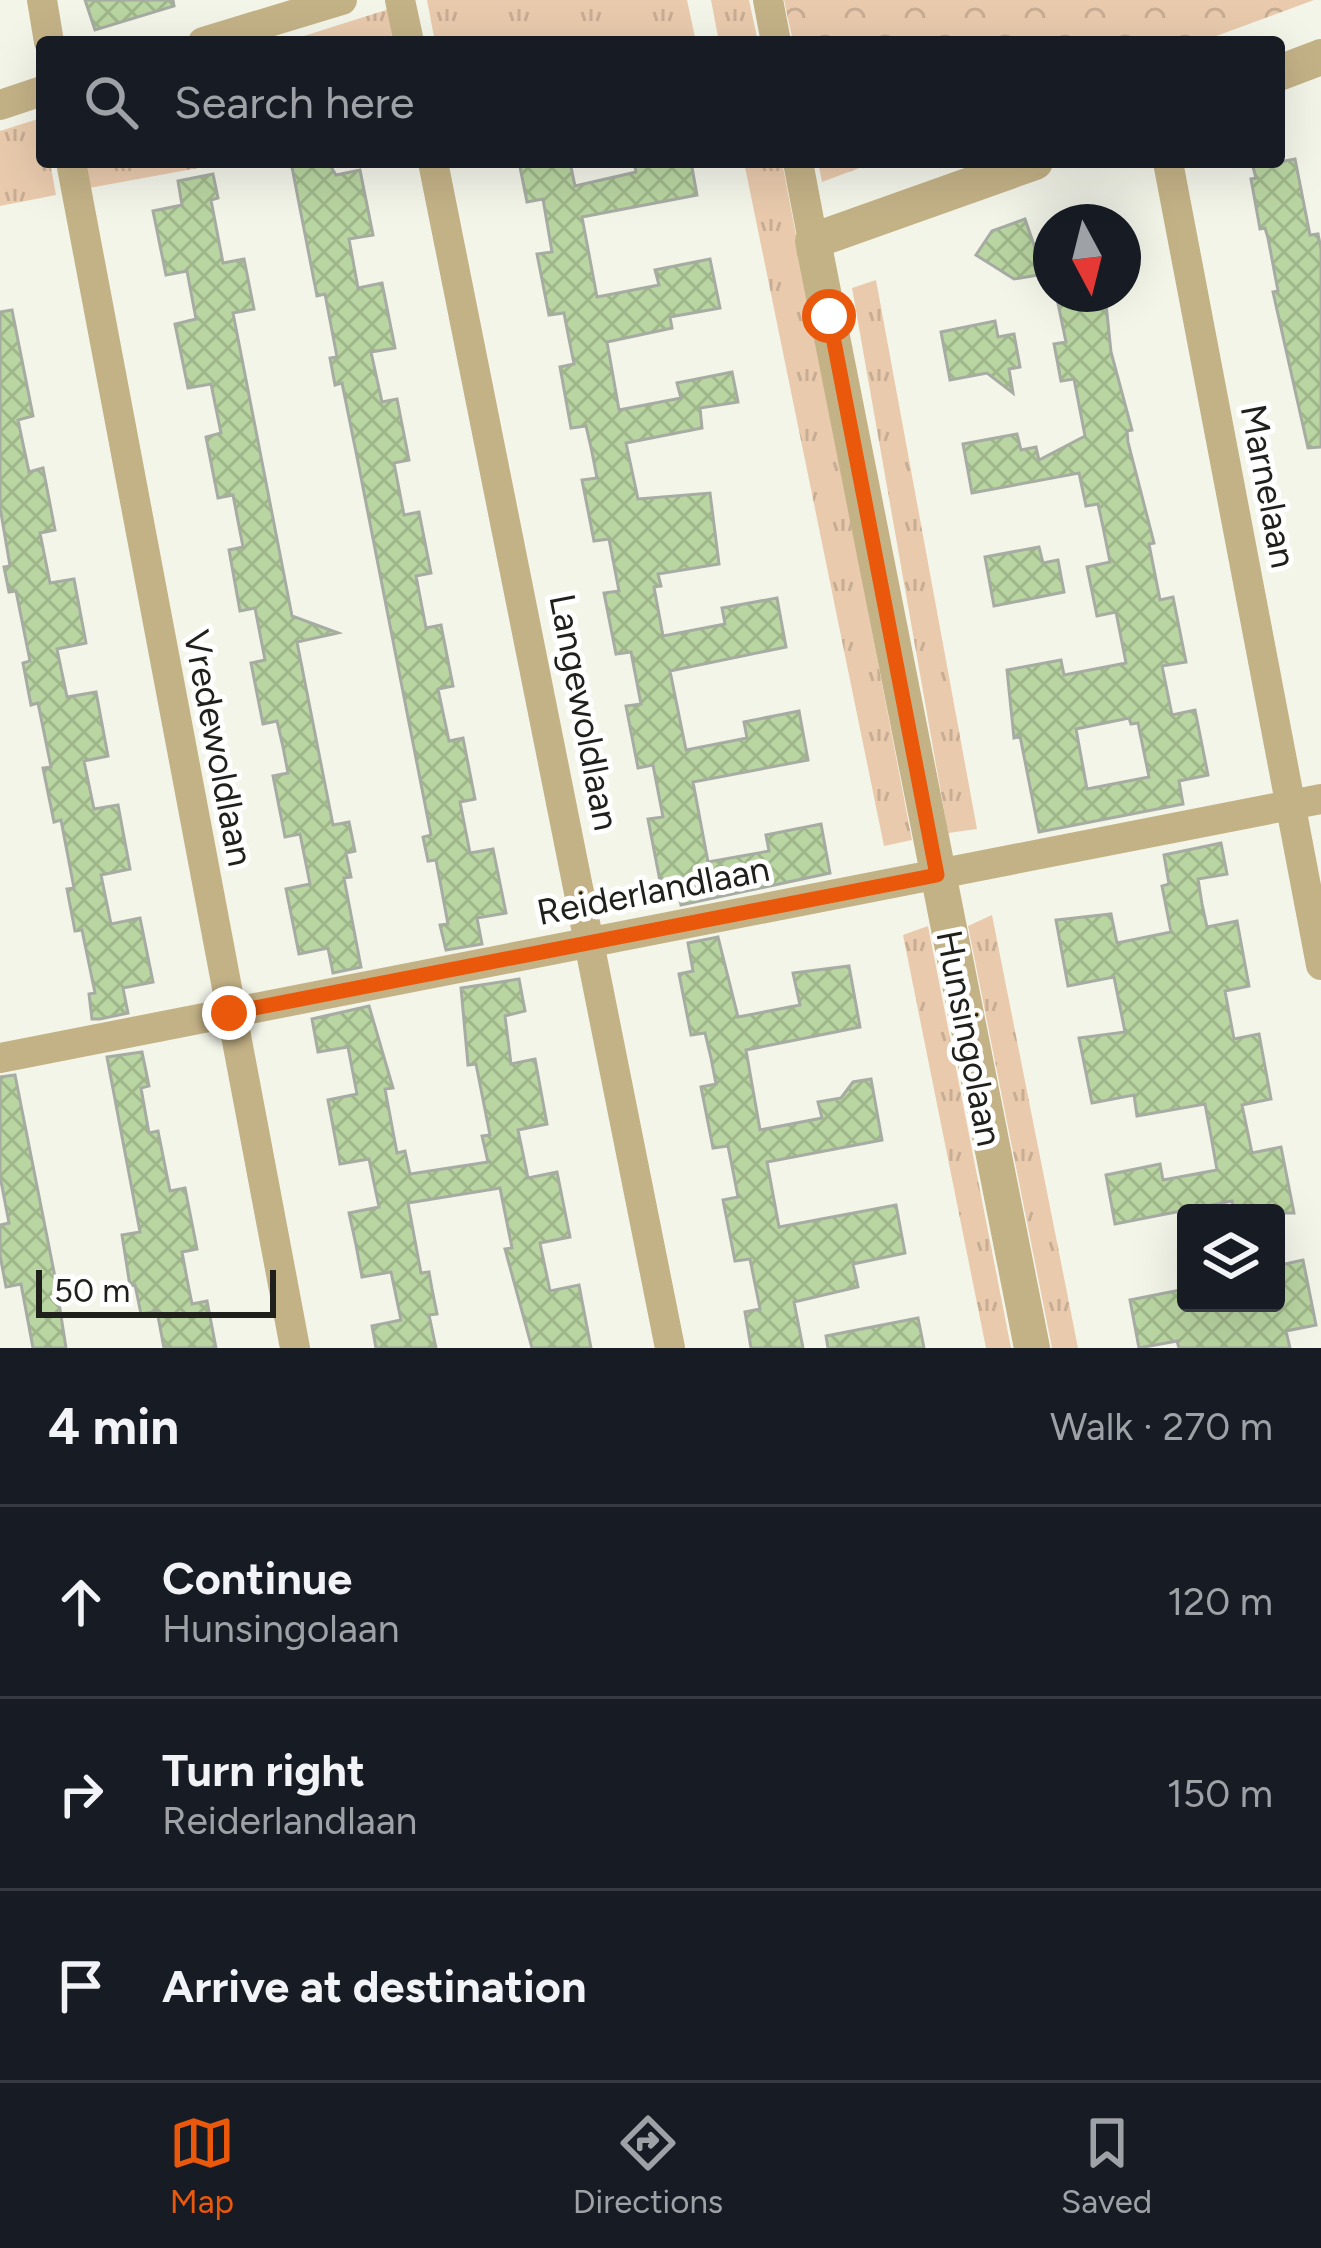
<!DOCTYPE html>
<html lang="en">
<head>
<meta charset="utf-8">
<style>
  body { margin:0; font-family:Figtree,sans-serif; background:#20242c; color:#f1f3f6 }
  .controls { position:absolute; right:36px; bottom:36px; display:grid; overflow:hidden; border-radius:12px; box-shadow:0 12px 48px #0002 }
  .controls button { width:108px; height:108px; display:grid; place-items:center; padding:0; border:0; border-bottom:3px solid #363941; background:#171b24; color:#f1f3f6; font:60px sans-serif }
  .compass { position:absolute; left:1033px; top:204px; width:108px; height:108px; border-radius:50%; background:#171b24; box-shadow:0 12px 48px #0002; rotate:173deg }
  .scale { position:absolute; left:36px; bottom:30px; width:240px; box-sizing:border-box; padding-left:12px; border:6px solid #1f1f1b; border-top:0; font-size:33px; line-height:42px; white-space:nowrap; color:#1f1f1b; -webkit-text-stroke:9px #fff; paint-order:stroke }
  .stop { position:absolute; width:36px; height:36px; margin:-27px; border:9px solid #ea580c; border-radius:50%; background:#fff }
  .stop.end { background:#ea580c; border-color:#fff; box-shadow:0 3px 12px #0008 }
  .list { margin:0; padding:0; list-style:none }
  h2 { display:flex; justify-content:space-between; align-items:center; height:156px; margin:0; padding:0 48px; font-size:51px }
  h2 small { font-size:39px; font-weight:400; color:#9ea1a6 }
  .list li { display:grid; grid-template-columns:78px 1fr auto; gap:36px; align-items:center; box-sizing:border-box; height:192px; padding:0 48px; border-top:3px solid #363941 }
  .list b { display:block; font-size:45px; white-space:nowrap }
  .list p { margin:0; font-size:39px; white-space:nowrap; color:#9ea1a6 }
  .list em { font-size:39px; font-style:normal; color:#9ea1a6 }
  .icon { flex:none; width:66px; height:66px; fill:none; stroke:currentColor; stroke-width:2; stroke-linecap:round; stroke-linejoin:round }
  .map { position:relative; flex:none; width:1321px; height:1348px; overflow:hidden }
  .search { position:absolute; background:#171b24; box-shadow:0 12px 48px #0002; left:36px; right:36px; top:36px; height:132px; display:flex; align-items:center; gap:30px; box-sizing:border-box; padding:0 42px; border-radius:12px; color:#9ea1a6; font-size:45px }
  .sheet { height:732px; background:#171b24 }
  nav { display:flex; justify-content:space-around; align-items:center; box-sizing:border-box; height:168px; border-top:3px solid #363941; background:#171b24; font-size:33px; color:#9ea1a6 }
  nav a { display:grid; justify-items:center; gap:6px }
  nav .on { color:#ea580c }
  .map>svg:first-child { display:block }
  .grass { fill:url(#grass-tufts) }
  .park { fill:url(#park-crowns) }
  .building { fill:url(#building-cross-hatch); stroke:#a7aca3; stroke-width:3; fill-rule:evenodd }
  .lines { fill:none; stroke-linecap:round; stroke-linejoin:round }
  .minor { stroke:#c4b287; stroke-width:30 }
  .tertiary { stroke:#c4b287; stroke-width:36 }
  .route { stroke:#ea580c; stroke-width:15 }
  .labels { text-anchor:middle; stroke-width:10; stroke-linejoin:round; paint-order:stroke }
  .street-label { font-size:36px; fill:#1f1f1b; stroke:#fff }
</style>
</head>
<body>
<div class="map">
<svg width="1321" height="1348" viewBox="0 0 1321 1348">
  <defs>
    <pattern id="grass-tufts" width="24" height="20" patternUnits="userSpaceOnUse" patternTransform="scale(3)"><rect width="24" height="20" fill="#e9caad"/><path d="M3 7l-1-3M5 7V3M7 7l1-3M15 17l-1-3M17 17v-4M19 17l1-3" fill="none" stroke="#c7ad94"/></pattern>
    <pattern id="park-crowns" width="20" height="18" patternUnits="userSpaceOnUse" patternTransform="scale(3)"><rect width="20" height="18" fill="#e9caad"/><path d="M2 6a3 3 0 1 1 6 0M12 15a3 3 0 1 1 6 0" fill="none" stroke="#c7ad94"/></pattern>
    <pattern id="building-cross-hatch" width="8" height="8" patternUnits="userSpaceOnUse" patternTransform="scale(3)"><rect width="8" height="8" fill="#b9d5a1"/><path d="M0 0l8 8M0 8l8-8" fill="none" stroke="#9fb68a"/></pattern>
  </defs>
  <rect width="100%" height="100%" fill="#f4f5e9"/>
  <path class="grass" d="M427,0H687L696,42H435Z
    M711,0H749L758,42H719Z
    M389,9L396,42H285Z
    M41,118L42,162H50L56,195L0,206V131Z
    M85,162H231L89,188Z
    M744,162H782L912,840L884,846Z
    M876,280L977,829L948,833L852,288Z
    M992,915L1078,1348H1052L968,926Z
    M928,926L1011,1348H986L903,935Z"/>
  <path class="park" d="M784,0H1314L1200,42H793Z
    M818,162H875L822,182Z"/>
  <path class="building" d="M85,0H173L174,6L95,30Z
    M1295,159L1310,235L1318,234L1321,249V447L1308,448L1273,292L1278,291L1268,238L1265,228L1260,229L1251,179L1256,178L1253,167Z
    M291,162H328L336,175L360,170L373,235L349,239L358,288L382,283L395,348L371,352L382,402L397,399L409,460L394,463L404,515L419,512L431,573L416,576L426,628L441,625L453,686L438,689L449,741L463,738L475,799L460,802L470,853L493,849L506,913L477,918L482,944L446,950L440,925L448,924L436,860L428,861L423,837L431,835L359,467L342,383L335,385L330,358L337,357L325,294L317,296Z
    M519,162H570L575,186L636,172L634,162H691L697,195L582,217L597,297L659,285L655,270L710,259L720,308L670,317L672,328L607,342L619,410L681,398L677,383L732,372L738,402L700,408L702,428L626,443L638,499L710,493L719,564L658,574L661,586L654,587L663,636L725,624L722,608L777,598L786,647L670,671L686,750L747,738L744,722L799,711L808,760L693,782L708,862L769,851L766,835L821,824L830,873L681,905L675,878L660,881L648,819L663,817L653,765L638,768L626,706L641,704L631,652L616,654L604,593L619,591L609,539L594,541L582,480L597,478L592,452L586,426L571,428L560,367L574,364L569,339L564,313L549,315L537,254L552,252L543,199L527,202Z
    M213,174L218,198L211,200L223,263L244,259L254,309L233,313L292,616L338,633L297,642L333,825L349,822L355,851L346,853L351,877L344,878L361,967L333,973L328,948L299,954L286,889L310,884L300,834L285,837L273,776L288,773L283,747L277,721L263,724L251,663L265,660L255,608L240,611L229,550L243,547L233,495L218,498L206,437L221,433L211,384L188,388L175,324L196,319L187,271L166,275L153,211L182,205L178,181Z
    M1025,219L1044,274L1014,279L976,255L992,231Z
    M1056,294H1105L1111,352L1132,430L1127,431L1128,442L1154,543L1149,544L1160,600L1173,597L1186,662L1162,666L1172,715L1195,710L1208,775L1179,781L1183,804L1039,832L1020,736L1014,738L1007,670L1061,660L1064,675L1126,663L1116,612L1097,616L1087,567L1110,562L1103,527L1098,504L1086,506L1079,473L972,493L963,444L1017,434L1021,450L1036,447L1039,460L1085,436L1074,379L1061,381L1054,344L1066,342ZM1129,718L1131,724L1138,723L1149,777L1087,789L1076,729Z
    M12,310L33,416L18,420L29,472L43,468L55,530L40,533L50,583L74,579L86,643L57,649L67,697L96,692L108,756L84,761L94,809L118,805L130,869L101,875L111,924L140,918L153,982L123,988L128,1013L100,1019H92L89,994L95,993L82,930L75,931L67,889L74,888L61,820L54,822L43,768L51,767L38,703L31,705L23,663L30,661L16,591L9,592L4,567L10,566L0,507V312Z
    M995,321L998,337L1014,334L1020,367L1009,369L1013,393L987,373L950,380L941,332Z
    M1039,547L1043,563L1058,560L1064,592L994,606L985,557Z
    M1221,843L1227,874L1198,879L1202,904L1207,927L1237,921L1249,986L1225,991L1234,1039L1259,1034L1271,1099L1242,1105L1252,1153L1281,1147L1294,1213H1234L1232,1201L1115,1224L1106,1175L1160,1164L1163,1180L1217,1170L1211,1136L1205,1104L1137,1116L1134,1095L1092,1103L1079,1038L1125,1032L1114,977L1068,986L1056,920L1111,914L1117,943L1171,932L1162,886L1169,884L1164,855Z
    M718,937L738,1017L800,1005L793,973L849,966L860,1027L746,1050L760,1130L822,1118L818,1102L841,1098L853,1082L871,1079L882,1140L767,1162L779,1227L896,1205L905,1253L853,1264L858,1287L794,1302L803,1348H751L745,1312L760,1309L750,1259L735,1261L723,1200L738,1197L733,1171L728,1146L713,1148L701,1087L716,1084L711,1058L705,1033L691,1035L679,974L693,971L688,943Z
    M519,979L525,1011L505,1016L511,1064L535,1059L547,1124L518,1130L528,1178L557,1172L570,1237L540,1243L550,1291L579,1285L591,1348H532L505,1249L512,1248L500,1188L408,1203L421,1273L429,1272L432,1289L437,1314L429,1315L436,1348H376L372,1326L401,1320L391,1272L362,1277L356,1245L349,1213L379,1207L369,1159L340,1164L328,1100L357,1094L348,1047L318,1052L312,1019L369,1006L393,1088L385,1089L397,1153L405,1151L410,1174L488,1162L482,1136L490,1135L476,1064L468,1065L461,988Z
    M142,1052L149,1086L141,1088L149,1133L158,1131L170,1191L185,1188L197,1249L182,1252L187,1279L192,1304L207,1301L216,1348H164L157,1311L141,1314L135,1285L130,1286L122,1235L140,1232L107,1057Z
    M15,1075L55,1277L66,1348H33L21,1284L6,1287L0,1255V1225L9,1223L0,1176V1077Z
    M1303,1260L1316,1325L1286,1331L1290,1348H1179L1177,1341L1139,1348L1130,1300L1185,1289L1186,1303H1276V1266Z
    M918,1318L924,1348H828L826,1336Z"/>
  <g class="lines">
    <path class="minor" d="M42,0L49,42
      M400,0L409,42
      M768,0L776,42
      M203,42L342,0
      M0,105L42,91
      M71,162L295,1348
      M433,162L670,1348
      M798,162L813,241
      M1168,162L1321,965
      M0,1058L1321,799"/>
    <path class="tertiary" d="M1279,73L1321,57
      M1032,1348L813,241L1035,162"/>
  </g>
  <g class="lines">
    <path class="route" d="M229,1013L937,875L829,316"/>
  </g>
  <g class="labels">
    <g class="street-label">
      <text transform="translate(1269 486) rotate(79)" y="13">Marnelaan</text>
      <text transform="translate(585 712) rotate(79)" y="13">Langewoldlaan</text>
      <text transform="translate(219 748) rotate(79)" y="13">Vredewoldlaan</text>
      <text transform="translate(653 890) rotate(-11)" y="13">Reiderlandlaan</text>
      <text transform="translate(970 1038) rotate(79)" y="13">Hunsingolaan</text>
    </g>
  </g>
</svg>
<div class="controls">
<button><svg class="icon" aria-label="layers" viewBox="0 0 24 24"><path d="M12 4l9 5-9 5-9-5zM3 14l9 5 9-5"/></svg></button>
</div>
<svg class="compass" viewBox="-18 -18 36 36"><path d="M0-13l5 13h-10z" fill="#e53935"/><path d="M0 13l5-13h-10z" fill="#9ea1a6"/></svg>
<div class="scale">50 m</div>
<div class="stop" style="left:829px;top:316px"></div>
<div class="stop end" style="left:229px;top:1013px"></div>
<div class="search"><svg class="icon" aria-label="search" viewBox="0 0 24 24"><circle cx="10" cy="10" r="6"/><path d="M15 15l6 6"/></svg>Search here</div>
</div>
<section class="sheet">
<h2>4 min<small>Walk · 270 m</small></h2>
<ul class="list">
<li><svg class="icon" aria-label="ahead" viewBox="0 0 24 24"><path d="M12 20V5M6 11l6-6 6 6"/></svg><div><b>Continue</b><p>Hunsingolaan</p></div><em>120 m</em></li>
<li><svg class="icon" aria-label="right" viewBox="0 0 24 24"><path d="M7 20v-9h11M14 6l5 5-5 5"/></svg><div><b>Turn right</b><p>Reiderlandlaan</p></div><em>150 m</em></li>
<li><svg class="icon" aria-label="arrive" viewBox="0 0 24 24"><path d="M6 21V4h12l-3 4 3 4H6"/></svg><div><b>Arrive at destination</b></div></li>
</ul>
</section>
<nav>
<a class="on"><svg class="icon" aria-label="map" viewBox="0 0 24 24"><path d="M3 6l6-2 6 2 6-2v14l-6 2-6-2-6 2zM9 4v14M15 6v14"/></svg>Map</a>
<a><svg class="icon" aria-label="directions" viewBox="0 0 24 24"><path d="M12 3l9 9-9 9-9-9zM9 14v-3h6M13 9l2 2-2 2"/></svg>Directions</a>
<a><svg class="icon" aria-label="saved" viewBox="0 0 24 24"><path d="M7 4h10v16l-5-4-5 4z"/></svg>Saved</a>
</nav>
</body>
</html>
